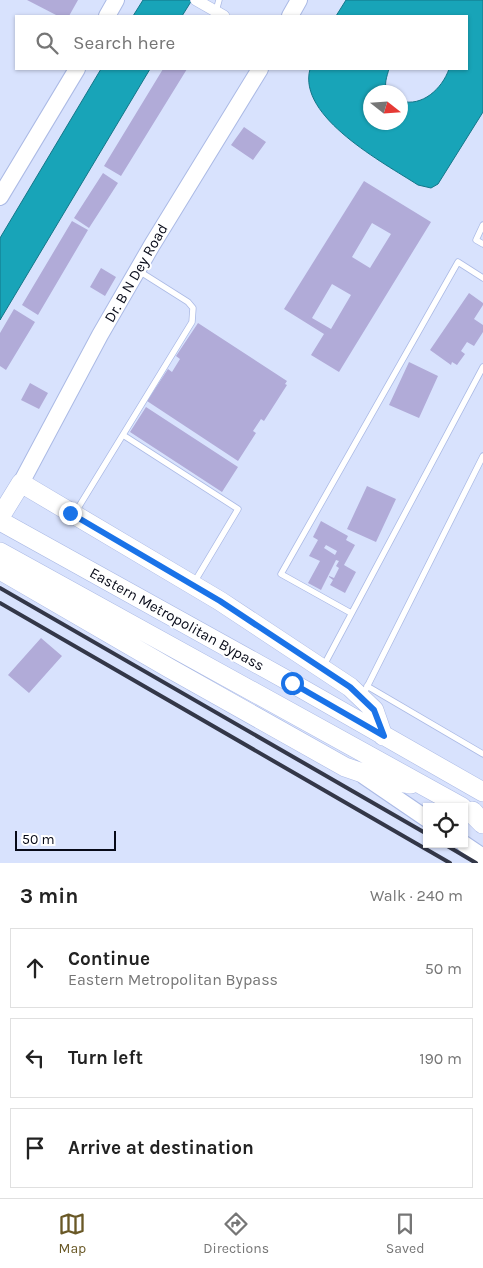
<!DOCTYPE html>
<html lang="en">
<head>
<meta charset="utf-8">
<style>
  body { margin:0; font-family:Karla,sans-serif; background:#f2f2f2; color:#222 }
  .controls { position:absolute; right:15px; bottom:15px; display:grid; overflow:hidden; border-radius:0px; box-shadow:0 1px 4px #0004 }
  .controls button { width:45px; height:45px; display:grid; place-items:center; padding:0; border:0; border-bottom:1px solid #e0e0e0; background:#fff; color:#222; font:25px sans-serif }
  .compass { position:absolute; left:363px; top:85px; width:45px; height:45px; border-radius:50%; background:#fff; box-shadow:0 1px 4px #0004; rotate:107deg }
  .scale { position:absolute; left:15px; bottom:12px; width:101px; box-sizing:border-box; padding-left:5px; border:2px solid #070a18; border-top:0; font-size:14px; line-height:18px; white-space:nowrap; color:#070a18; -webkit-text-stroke:4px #fff; paint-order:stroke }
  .stop { position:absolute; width:15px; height:15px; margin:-11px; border:4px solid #1a73e8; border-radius:50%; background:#fff }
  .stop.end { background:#1a73e8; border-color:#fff; box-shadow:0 1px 5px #0008 }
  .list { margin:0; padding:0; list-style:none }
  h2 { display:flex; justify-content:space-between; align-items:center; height:65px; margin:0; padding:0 20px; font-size:21px }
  h2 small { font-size:16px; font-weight:400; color:#767676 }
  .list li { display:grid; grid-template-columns:32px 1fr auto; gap:15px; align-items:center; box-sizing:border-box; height:80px; margin:0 10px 10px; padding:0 10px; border:1px solid #e0e0e0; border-radius:0px }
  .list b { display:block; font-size:19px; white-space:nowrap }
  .list p { margin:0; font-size:16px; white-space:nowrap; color:#767676 }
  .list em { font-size:16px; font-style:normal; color:#767676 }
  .icon { flex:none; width:28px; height:28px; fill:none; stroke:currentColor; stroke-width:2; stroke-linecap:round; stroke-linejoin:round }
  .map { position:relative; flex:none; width:483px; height:863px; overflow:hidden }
  .search { position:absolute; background:#fff; box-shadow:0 1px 4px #0004; left:15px; right:15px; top:15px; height:55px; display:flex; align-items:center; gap:12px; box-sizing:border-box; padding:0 18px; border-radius:0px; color:#767676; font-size:19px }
  .sheet { height:335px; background:#fff }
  nav { display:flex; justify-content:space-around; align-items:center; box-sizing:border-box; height:70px; border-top:1px solid #e0e0e0; background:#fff; font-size:14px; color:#767676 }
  nav a { display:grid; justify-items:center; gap:2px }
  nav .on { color:#695826 }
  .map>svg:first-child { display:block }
  .water { fill:#18a4b8; stroke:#137688 }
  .building { fill:#b1abd8; fill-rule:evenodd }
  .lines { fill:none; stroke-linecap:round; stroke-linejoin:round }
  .lane-casing { stroke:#abbae5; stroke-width:7 }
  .street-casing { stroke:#abbae5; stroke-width:12 }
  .secondary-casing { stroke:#abbae5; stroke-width:18 }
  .primary-casing { stroke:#abbae5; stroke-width:20 }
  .highway-casing { stroke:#abbae5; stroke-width:22 }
  .lane { stroke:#fff; stroke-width:5.5 }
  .street { stroke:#fff; stroke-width:11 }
  .secondary { stroke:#fff; stroke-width:16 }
  .primary { stroke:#fff; stroke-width:19 }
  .highway { stroke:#fff; stroke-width:21 }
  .rail { stroke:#333748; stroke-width:4 }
  .route { stroke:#1a73e8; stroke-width:6 }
  .labels { text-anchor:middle; stroke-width:4; stroke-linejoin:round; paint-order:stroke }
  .street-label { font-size:15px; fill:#070a18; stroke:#fff }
</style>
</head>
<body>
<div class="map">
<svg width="483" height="863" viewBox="0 0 483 863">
  <rect width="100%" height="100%" fill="#d8e2fd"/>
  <path class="water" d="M143,0H192L182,16H133Z
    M346,0H483V112L438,184L431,188L418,185C384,163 297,117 310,69H389C387,76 383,86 388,92H370V122H400L401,101C422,107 442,89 449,69H467V16H336Z
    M101,69H150L0,320V238Z"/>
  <path class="building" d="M27,0H78L69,16H58Z
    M163,69H187L121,176L104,166Z
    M244,127L266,142L253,160L231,145Z
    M103,173L118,183L89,228L74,218Z
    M364,181L431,222L339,372L311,355L324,334L284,309ZM372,223L391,234L370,268L352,257ZM332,284L351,295L331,329L312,318Z
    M72,221L88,230L38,315L22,305Z
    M101,268L116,277L105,296L90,287Z
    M469,293L483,303V305L474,319L483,325V332L474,346L467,342L461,351L465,354L457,365L452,362L451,365L430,350Z
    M14,309L35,322L6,370L0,366V333Z
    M198,323L287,381L285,384L287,385L264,421L261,419L253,431L256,433L238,461L147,401L168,369L172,372L180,359L176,356Z
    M409,362L438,376L419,418L389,405Z
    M30,383L48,393L39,409L21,400Z
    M146,407L238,467L222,492L130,432Z
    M367,486L396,499L376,542L347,529Z
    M321,521L348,536L346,540L355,545L344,565L356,572L345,593L330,585L333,580L329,577V576L334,578L339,568L336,566L339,561L336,560L321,590L308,583L320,561L309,556L318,540L313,537ZM326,545L337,551L335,555L324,548Z
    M41,638L62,656L29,693L8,675Z"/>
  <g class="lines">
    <defs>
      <path id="lane" d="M216,11L219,0
        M483,225L476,240L483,244
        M123,435L238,509L195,581
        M75,513L192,322L193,308L188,302L139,271
        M351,613L281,574L458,262L483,278
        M323,667L483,367
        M367,686L483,754
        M363,695L483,456"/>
      <path id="street" d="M196,0L224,16"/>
      <path id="secondary" d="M107,16L116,0
        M290,16L299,0
        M0,197L77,69
        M21,483L100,335L152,245L260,69
        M364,776L427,819
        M464,844L483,857"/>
      <path id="primary" d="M0,517L21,483L220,601L350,687L374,710L383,736
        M0,521L292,683L483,792
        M0,552L462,807
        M0,570L169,668L345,767L380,779L411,784"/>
      <path id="highway" d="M472,812L483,823"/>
    </defs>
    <use href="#lane" class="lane-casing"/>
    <use href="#street" class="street-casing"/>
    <use href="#secondary" class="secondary-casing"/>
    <use href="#primary" class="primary-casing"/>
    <use href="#highway" class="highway-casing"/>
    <use href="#lane" class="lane"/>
    <use href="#street" class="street"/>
    <use href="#secondary" class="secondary"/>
    <use href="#primary" class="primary"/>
    <use href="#highway" class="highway"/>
    <path class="rail" d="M0,588L427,834
      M0,603L450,863
      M444,844L476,863"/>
  </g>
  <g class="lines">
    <path class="route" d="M70,513L220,601L350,687L374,710L384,736L292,683"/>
  </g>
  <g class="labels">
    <g class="street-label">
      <text transform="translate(136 273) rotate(-60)" y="5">Dr. B N Dey Road</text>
      <text transform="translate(177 619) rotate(29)" y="5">Eastern Metropolitan Bypass</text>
    </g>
  </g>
</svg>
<div class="controls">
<button><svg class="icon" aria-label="locate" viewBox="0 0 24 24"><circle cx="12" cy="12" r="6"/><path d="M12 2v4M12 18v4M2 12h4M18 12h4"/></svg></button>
</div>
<svg class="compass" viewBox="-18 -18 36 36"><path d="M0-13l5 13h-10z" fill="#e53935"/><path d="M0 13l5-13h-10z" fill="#767676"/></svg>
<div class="scale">50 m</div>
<div class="stop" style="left:292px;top:683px"></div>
<div class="stop end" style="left:70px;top:513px"></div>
<div class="search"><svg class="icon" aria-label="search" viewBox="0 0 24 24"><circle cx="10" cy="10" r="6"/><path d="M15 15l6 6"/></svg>Search here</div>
</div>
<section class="sheet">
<h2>3 min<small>Walk · 240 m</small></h2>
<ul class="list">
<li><svg class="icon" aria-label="ahead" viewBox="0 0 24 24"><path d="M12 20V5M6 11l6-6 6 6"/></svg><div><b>Continue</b><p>Eastern Metropolitan Bypass</p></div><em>50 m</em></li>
<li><svg class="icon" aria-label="left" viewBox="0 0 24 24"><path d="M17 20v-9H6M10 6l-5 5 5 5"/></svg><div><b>Turn left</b></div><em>190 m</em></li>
<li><svg class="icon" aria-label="arrive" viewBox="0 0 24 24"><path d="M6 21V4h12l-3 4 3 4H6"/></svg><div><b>Arrive at destination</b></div></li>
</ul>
</section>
<nav>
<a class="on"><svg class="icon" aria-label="map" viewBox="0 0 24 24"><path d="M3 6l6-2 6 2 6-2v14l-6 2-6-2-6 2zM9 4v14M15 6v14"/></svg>Map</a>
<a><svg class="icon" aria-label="directions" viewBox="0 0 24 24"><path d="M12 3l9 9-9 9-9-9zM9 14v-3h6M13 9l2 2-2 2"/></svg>Directions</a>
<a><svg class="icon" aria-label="saved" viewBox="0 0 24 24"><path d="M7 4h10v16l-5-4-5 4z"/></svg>Saved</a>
</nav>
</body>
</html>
